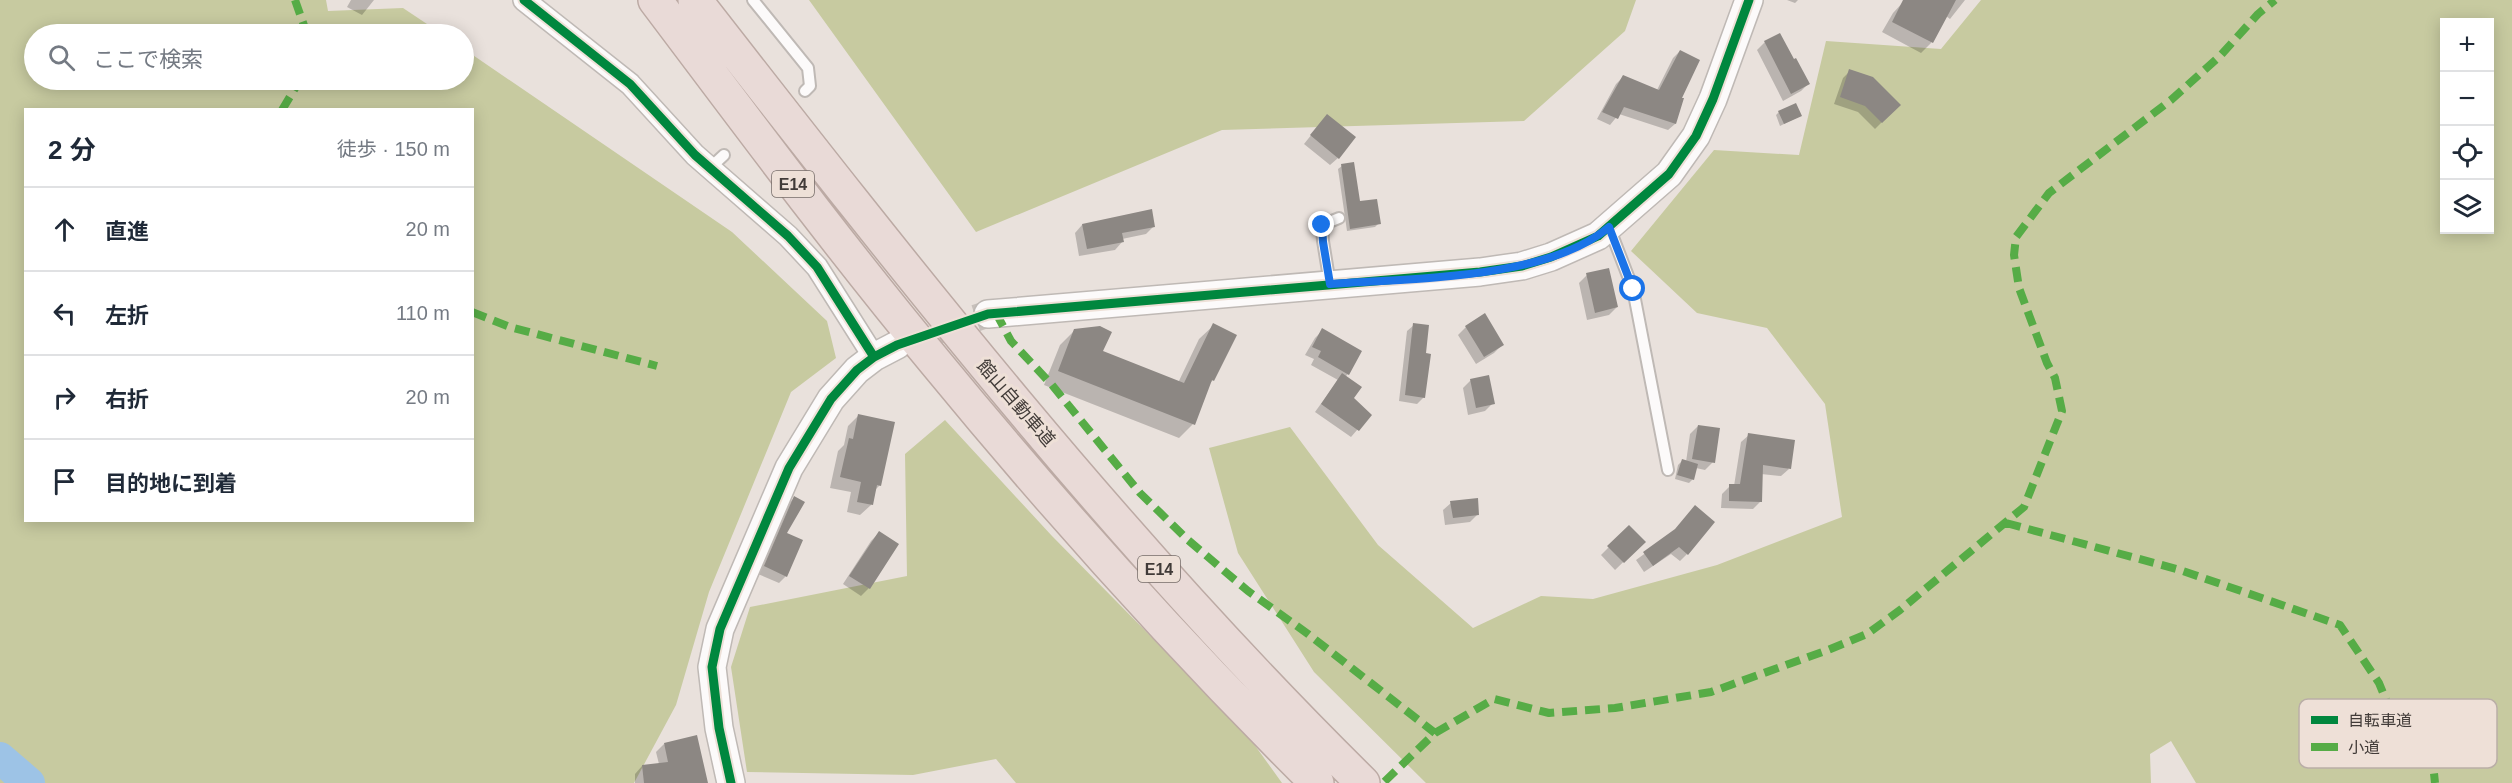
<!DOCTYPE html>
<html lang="ja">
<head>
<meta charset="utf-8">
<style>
  body { margin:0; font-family:Arial,"Noto Sans JP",sans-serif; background:#f2f2f3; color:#1f2937 }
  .controls { position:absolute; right:18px; top:18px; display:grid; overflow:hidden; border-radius:0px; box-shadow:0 3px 15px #0003 }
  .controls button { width:54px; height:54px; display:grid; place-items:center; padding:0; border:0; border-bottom:2px solid #e0e1e3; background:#fff; color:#1f2937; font:30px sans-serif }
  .stop { position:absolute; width:18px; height:18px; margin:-14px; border:4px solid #1a73e8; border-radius:50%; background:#fff }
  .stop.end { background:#1a73e8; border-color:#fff; box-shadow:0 2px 6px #0008 }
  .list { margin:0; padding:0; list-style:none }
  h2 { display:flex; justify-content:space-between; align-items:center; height:78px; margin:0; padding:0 24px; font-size:26px }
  h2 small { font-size:20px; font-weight:400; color:#747a83 }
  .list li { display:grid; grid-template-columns:39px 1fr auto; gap:18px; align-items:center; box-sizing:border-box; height:84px; padding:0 24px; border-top:2px solid #e0e1e3 }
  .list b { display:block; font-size:22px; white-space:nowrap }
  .list em { font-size:20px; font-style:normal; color:#747a83 }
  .icon { flex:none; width:33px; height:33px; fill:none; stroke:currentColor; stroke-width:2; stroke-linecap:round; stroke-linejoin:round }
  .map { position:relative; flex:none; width:2512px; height:783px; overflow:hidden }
  .search { position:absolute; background:#fff; box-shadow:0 3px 15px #0003; left:24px; top:24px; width:450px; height:66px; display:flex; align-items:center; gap:15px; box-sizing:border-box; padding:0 21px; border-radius:33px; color:#747a83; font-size:22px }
  .panel { position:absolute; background:#fff; box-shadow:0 3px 15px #0003; left:24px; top:108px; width:450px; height:414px; border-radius:0px }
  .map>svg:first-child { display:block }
  .forest { fill:#c7caa0; fill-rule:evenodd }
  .shadow { fill:#0003 }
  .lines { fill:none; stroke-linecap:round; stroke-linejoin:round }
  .river { stroke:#9dc3e6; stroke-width:32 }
  .building { fill:#8c8783 }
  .tertiary-tunnel { stroke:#c7c0bb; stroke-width:27; stroke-dasharray:27 14; stroke-linecap:butt }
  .service-casing { stroke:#bfb9b5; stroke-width:14 }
  .minor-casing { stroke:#bfb9b5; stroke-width:24 }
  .tertiary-casing { stroke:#bfb9b5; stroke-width:30 }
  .motorway-casing { stroke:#bcaaa4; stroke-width:36 }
  .service { stroke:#fcfafa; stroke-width:10 }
  .minor { stroke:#fcfafa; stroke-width:21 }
  .tertiary { stroke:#fcfafa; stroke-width:27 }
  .motorway { stroke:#e9dad7; stroke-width:33 }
  .quiet { stroke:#56ac46; stroke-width:8; stroke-dasharray:15 8; stroke-linecap:butt }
  .cycleway-casing { stroke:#eee0d7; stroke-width:13 }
  .cycleway { stroke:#00873e; stroke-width:9 }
  .route { stroke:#1a73e8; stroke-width:8 }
  .labels { text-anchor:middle; stroke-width:6; stroke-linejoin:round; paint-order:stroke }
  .shield { fill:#eee0d7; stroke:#756c68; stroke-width:1.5 }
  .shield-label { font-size:16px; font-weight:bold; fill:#413b38 }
  .street-label { font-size:18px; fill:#413b38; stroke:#eee0d7 }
  .key { fill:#eee0d7; stroke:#baaea7; stroke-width:1.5 }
  .key-label { font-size:16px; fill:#413b38 }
</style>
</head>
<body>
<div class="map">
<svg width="2512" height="783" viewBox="0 0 2512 783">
  <rect width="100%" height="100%" fill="#e9e1dc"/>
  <path class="forest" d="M0,0H326L328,11L403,8L442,34H34V80H464V49L732,232L827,321L836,358L791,392L709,592L676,705L634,783H0ZM26,110H472V520H26Z
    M809,0H1636L1625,31L1524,121L1222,130L976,232Z
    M1981,0H2512V783H2196L2171,741L2150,754L2151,783H1426L1314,672L1238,553L1209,448L1290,427L1378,545L1473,628L1541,596L1593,599L1717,565L1842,517L1825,404L1767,328L1697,313L1631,251L1714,150L1799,155L1826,41L1941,49ZM2444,22H2490V230H2444Z
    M945,420L1052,536L1246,733L1282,783H1016L996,759L913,775L747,772L731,667L750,607L907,576L905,454Z"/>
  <path class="shadow" d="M351,0H374L362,15L347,7Z
    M1787,0H1798L1795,3Z
    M1905,0H1965L1950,19L1946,16L1931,43L1921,53L1882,32L1893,13Z
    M1765,42L1808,84L1801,91L1783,101L1757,50Z
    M1680,51V98L1683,99L1675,124L1668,130L1619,114L1610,125L1597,119L1616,84L1623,77L1657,90L1673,58Z
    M1850,71L1899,105L1875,129L1858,112L1834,104L1843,78Z
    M1779,112L1800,116L1780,126L1776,115Z
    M1320,124L1338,158L1330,165L1304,144Z
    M1342,166L1359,203L1379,223L1375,227L1347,231L1338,169Z
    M1082,225L1154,226L1146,234L1122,239V242L1115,250L1079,256L1075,233Z
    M1587,275L1617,307L1609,315L1587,320L1579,283Z
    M1214,325L1213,380L1209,384L1193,424L1179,438L1044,385L1060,345L1075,330L1101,352L1178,383L1199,339Z
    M1414,325L1424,397L1417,404L1399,401L1407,331Z
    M1466,327L1502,345L1494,353L1476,364L1458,335Z
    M1323,330L1348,374L1345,377L1352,398L1370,415L1351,437L1315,412L1338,380L1311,365L1314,359L1305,355L1315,338Z
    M1471,380L1493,403L1485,411L1468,415L1463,388Z
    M859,415L880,485L874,491L871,505L860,515L847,512L851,492L830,488L838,451L844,445L848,426Z
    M1698,426L1713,462L1705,470L1696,468L1693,479L1689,483L1675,479L1678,465L1682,461L1686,462L1690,434Z
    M1749,435L1789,469L1781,476L1761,474V501L1753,509L1721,508L1722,494L1730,486H1734L1741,442Z
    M794,498L785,534L786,576L779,583L758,574L787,505Z
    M1451,503L1478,514L1470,522L1445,525L1443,510Z
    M1629,527L1644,542L1615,570L1601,555Z
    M879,533L897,545L869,588L861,596L843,584L871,541Z
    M1673,533L1687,554L1680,561L1671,554L1644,572L1636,560Z
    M664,744L706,783H635V774L642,766L659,764L656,752Z"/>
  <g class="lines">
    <path class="river" d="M0,758L29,783"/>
  </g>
  <path class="building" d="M1903,0H1956L1933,43L1892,22Z
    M1780,33L1794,59L1796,58L1810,84L1791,94L1764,41Z
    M1680,50L1700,60L1682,98H1684L1676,124L1624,107L1618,119L1602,112L1623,75L1659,90Z
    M1849,69L1873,77L1901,105L1882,123L1865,106L1840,97Z
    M1796,103L1802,116L1784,124L1778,111Z
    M1327,114L1356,137L1339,159L1310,135Z
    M1354,162L1360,201L1377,199L1381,224L1350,229L1341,164Z
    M1152,209L1155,227L1122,233L1124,242L1087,249L1082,224Z
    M1609,268L1618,307L1595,313L1586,273Z
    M1485,313L1504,345L1484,357L1465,326Z
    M1213,323L1237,335L1214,381L1212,380L1195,425L1058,371L1074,329L1100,326L1112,332L1103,351L1184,383Z
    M1413,323L1429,325L1426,353L1431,354L1425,398L1405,395Z
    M1322,328L1362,351L1349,375L1318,357L1321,351L1312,347Z
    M1342,373L1362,387L1354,398L1372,415L1359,431L1321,404Z
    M1489,375L1495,404L1476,408L1470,379Z
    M858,414L895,422L881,486L877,485L873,505L857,502L861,482L840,477L849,438L853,439Z
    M1698,425L1720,428L1715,463L1692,459Z
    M1748,433L1795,440L1791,469L1763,465L1762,502L1729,501V484H1740Z
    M1682,459L1698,464L1694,480L1677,475Z
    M794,496L805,502L787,533L803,540L787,577L764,566Z
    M1478,498L1479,515L1453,518L1450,501Z
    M1695,505L1715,522L1688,555L1679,547L1653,566L1643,552L1675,529Z
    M1629,525L1646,542L1624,563L1607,546Z
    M879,531L899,544L870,589L849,576Z
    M697,735L708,783H644L642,765L668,762L664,743Z"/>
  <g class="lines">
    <path class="tertiary-tunnel" d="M898,344L988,314"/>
    <defs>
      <path id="service" d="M753,0L808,68L810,86L805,91
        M710,168L724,155
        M1609,227L1633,289L1668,470
        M1330,284L1323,241L1322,225L1339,218"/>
      <path id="minor" d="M524,0L630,84L695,155L788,236L817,267L874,357"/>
      <path id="tertiary" d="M988,314L1480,272L1522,266L1551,257L1598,236L1669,174L1696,136L1713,99L1749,0
        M731,783L719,728L712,667L720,629L789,468L831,399L857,370L874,357L897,345"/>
      <path id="motorway" d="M655,0C747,122 838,245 936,363C1055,508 1184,651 1317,783
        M695,0C906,271 1118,542 1363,783"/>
    </defs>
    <use href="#service" class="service-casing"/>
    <use href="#minor" class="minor-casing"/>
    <use href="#tertiary" class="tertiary-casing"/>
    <use href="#motorway" class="motorway-casing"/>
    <use href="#service" class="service"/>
    <use href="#minor" class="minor"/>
    <use href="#tertiary" class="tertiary"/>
    <use href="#motorway" class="motorway"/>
    <path class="quiet" d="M295,0L307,34
      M282,110L300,80
      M472,312L510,327L657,366
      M996,313L1011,341L1052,385L1140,493L1188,540L1248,591L1308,634L1435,733L1383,783
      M2006,523L2180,570L2340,625L2379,683L2391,712L2432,754L2435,783
      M1435,733L1494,699L1549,713L1615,708L1711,692L1828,650L1867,634L1900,610L2024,507L2062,411L2055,378L2047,363L2019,288L2014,255L2016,237L2049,193L2171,100L2220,56L2258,14L2275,0"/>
    <defs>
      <path id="cycleway" d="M524,0L630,84L695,155L788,236L817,267L874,357
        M731,783L719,728L712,667L720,629L789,468L831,399L857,370L874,357L897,345L988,314L1480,272L1522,266L1551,257L1598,236L1669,174L1696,136L1713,99L1749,0"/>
    </defs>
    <use href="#cycleway" class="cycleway-casing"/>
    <use href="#cycleway" class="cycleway"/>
  </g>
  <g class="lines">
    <path class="route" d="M1322,225L1323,242L1330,284C1410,278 1547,280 1609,227L1633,289"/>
  </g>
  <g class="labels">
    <g class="shield">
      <rect x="772" y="171" width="42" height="26" rx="4.5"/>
      <rect x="1138" y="556" width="42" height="26" rx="4.5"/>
    </g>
    <g class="shield-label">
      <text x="793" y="190">E14</text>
      <text x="1159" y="575">E14</text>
    </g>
    <g class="street-label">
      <text transform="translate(1016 403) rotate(49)" y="6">館山自動車道</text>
    </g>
  </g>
  <rect x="2299" y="699" width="198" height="69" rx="9" class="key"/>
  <rect x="2311" y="716" width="27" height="8" fill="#00873e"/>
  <rect x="2311" y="743" width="27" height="8" fill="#56ac46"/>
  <g class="key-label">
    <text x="2348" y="726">自転車道</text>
    <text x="2348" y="753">小道</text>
  </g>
</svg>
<div class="controls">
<button>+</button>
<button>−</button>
<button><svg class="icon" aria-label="locate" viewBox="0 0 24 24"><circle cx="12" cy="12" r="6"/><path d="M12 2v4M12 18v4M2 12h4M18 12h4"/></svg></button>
<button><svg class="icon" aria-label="layers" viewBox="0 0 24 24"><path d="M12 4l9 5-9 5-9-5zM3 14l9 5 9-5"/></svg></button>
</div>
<div class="stop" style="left:1633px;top:289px"></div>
<div class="stop end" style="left:1322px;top:225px"></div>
<div class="search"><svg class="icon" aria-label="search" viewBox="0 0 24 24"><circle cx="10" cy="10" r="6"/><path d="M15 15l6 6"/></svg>ここで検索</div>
<section class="panel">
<h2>2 分<small>徒歩 · 150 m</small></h2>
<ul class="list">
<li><svg class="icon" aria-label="ahead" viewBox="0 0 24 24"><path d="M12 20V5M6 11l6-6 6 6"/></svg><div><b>直進</b></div><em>20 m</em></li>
<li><svg class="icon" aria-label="left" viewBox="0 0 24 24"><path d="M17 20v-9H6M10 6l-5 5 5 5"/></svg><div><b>左折</b></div><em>110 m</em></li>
<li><svg class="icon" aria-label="right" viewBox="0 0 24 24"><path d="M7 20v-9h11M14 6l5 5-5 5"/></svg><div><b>右折</b></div><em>20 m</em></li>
<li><svg class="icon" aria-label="arrive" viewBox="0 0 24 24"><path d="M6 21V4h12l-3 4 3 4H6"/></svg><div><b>目的地に到着</b></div></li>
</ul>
</section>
</div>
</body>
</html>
